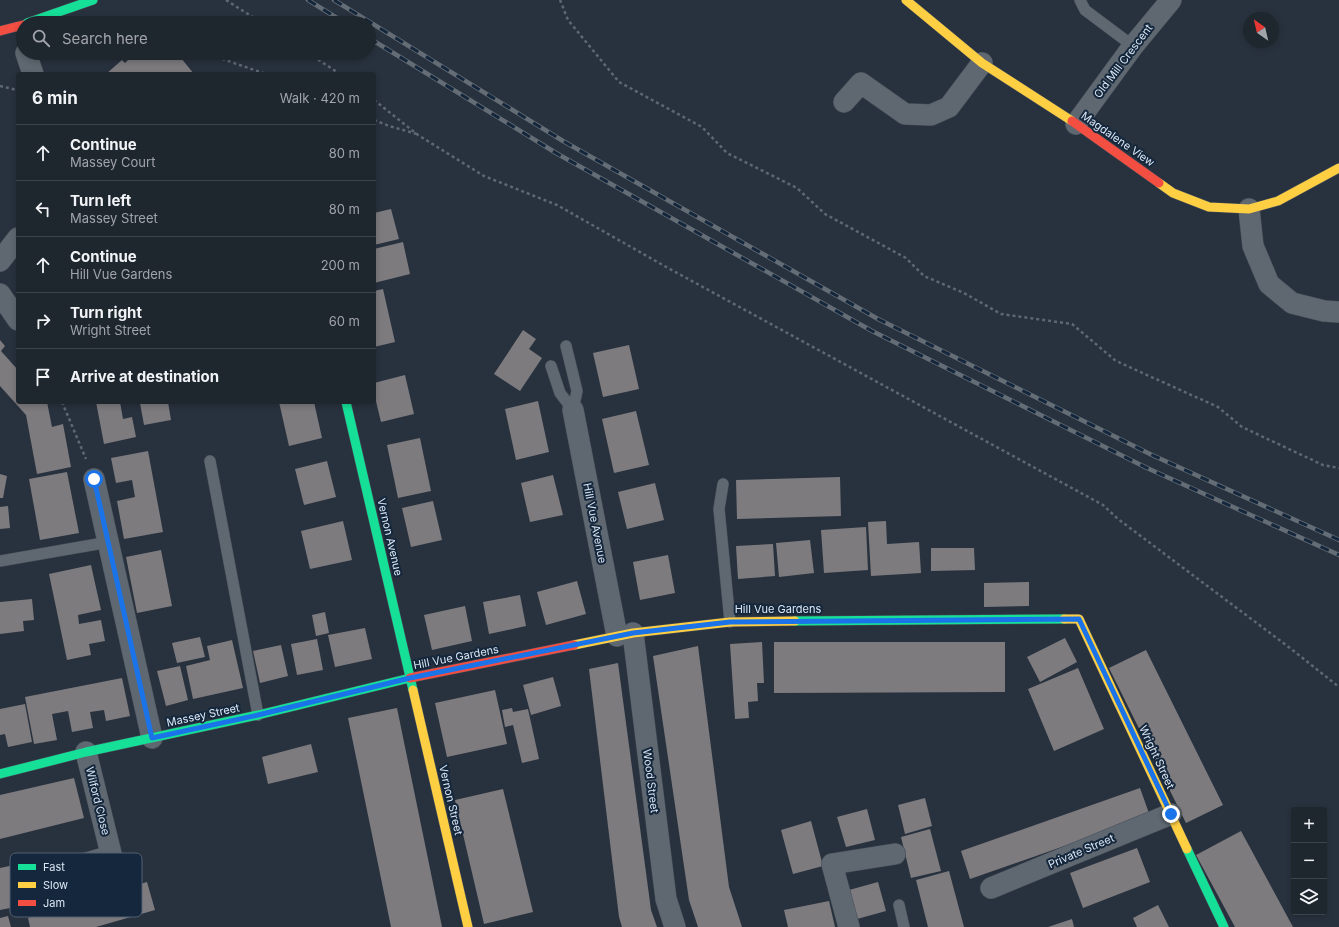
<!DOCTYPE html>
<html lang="en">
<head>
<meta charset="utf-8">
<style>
  body { margin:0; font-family:Inter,sans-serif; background:#262e36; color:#f1f3f6 }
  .controls { position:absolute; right:12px; bottom:12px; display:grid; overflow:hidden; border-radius:4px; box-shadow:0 2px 6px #0003 }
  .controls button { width:36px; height:36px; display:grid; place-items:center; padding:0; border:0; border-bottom:1px solid #3c434a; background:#1e262e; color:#f1f3f6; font:20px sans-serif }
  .compass { position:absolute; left:1243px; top:12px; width:36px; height:36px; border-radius:50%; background:#1e262e; box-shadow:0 2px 6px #0003; rotate:326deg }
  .stop { position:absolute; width:12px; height:12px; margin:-9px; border:3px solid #1a73e8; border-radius:50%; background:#fff }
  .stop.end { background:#1a73e8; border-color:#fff; box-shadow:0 1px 4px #0008 }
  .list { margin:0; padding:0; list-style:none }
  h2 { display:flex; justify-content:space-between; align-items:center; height:52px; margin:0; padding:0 16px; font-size:17px }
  h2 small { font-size:13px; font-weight:400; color:#a1a5aa }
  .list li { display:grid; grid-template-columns:26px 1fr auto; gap:12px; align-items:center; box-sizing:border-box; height:56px; padding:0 16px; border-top:1px solid #3c434a }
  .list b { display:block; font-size:15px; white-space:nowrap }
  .list p { margin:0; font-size:13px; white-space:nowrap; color:#a1a5aa }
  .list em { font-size:13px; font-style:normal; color:#a1a5aa }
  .icon { flex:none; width:22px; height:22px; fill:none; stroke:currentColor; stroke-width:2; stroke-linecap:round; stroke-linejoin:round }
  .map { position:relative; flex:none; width:1339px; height:927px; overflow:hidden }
  .search { position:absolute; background:#1e262e; box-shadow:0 2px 6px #0003; left:16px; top:16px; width:360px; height:44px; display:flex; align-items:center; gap:10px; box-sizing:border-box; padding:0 14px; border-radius:22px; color:#a1a5aa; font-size:15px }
  .panel { position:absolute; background:#1e262e; box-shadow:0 2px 6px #0003; left:16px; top:72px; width:360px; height:332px; border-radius:4px }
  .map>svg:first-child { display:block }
  .building { fill:#7e7b7f }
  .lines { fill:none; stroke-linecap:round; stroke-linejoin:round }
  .lane-casing { stroke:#464f5a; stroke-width:12 }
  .street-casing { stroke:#464f5a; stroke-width:22 }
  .fast-casing { stroke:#464f5a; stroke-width:10 }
  .slow-casing { stroke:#464f5a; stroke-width:10 }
  .jam-casing { stroke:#464f5a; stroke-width:10 }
  .path { stroke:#5f6871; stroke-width:2.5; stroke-dasharray:3 3; stroke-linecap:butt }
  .lane { stroke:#5f6871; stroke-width:11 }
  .street { stroke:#5f6871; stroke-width:21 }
  .fast { stroke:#16e098; stroke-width:9 }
  .slow { stroke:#ffcf43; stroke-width:9 }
  .jam { stroke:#f24e42; stroke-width:9 }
  .rail-casing { stroke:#646d75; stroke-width:4.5 }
  .rail { stroke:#15273c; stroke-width:3; stroke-dasharray:9; stroke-linecap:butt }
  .route { stroke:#1a73e8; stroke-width:5 }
  .labels { text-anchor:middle; stroke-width:4; stroke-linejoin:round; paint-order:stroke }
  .street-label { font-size:11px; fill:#dbe7f5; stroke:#15273c }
  .key { fill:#15273c; stroke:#506174; stroke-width:1 }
  .key-label { font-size:11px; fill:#dbe7f5 }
</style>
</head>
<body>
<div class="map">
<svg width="1339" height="927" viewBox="0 0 1339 927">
  <rect width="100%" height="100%" fill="#28323e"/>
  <path class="building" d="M135,53L181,58L194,74H106L122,60L125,63Z
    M391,209L399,239L374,245V213Z
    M403,242L410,274L374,283V249Z
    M383,289L395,342L374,347V291Z
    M523,330L536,339L529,349L542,358L520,391L494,374Z
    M0,340L5,346L1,351L18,370V402H47L52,427L63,424L71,467L37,474L26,415L0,386Z
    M629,345L639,389L603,397L593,353Z
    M405,375L414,414L381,422L374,393V383Z
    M538,401L549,452L516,460L505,409Z
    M96,402H120L123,419L132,417L136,437L104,444Z
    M146,402H168L171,420L144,425L140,403Z
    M279,402H314L322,438L289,446Z
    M636,411L649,465L614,473L602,419Z
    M420,438L431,491L398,498L387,445Z
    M148,451L163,532L124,539L117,501L135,497L132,480L116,483L111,458Z
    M327,461L336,497L304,505L295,469Z
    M67,472L79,533L40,540L29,479Z
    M0,474L7,476L3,498H0Z
    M553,475L563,515L530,522L521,483Z
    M840,477L841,516L737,519L736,480Z
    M655,483L664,520L627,529L618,492Z
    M433,501L442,540L411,547L402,508Z
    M8,506L10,528L0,529V507Z
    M343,521L352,560L310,569L301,531Z
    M886,521L887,544L919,542L921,573L871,576L868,522Z
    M866,527L868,570L824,573L821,530Z
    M810,540L814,573L779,577L776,543Z
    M773,544L775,576L738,579L736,546Z
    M931,548H974L975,570L931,571Z
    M161,550L172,606L137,613L126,557Z
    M668,555L675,593L640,600L633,562Z
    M91,565L101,610L78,615L79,624L101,620L105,641L89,644L91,655L67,660L49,574Z
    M577,581L586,614L546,625L537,592Z
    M1029,582V606L984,607V583Z
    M520,595L526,626L489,634L483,602Z
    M32,599L34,620L23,621L24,631L0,634V602Z
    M465,606L472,641L432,650L424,615Z
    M325,612L329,633L316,636L312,615Z
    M365,628L372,659L335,667L328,635Z
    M200,637L205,657L177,663L172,643Z
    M1065,638L1077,662L1040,682L1027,657Z
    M317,639L323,670L297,675L291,644Z
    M232,640L243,688L193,699L186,666L210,660L207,646Z
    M762,642L764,683H757L758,701L748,702L749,718L735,719L730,644Z
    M774,642H1005V692L774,693Z
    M281,645L288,676L260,683L253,651Z
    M698,646L729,887L742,927H698L689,900L653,656Z
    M1146,650L1223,805L1186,823L1109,668Z
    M618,663L651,910L657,927H622L619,917L589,669Z
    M180,666L188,700L166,706L157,671Z
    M1078,668L1104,729L1054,751L1028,689Z
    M553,677L561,706L531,715L523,685Z
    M122,678L130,716L106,721L104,710L90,712L93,728L72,732L68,711L52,714L57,740L34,744L25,697Z
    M495,690L507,744L447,757L435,703Z
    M25,704L32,742L8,747L5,734L0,735V709Z
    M397,708L442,927H391L348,718Z
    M512,708L513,712L528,709L539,759L522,763L513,725L505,727L502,710Z
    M311,744L318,772L268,784L262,757Z
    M74,778L84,818L0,839V795Z
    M1140,788L1150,816L970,879L961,851Z
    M503,789L533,912L484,924L455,800Z
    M925,798L932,826L905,834L898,805Z
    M867,809L875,840L846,847L837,817Z
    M811,821L823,866L793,874L781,830Z
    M930,829L941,871L911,878L901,837Z
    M1241,831L1293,927H1235L1196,855Z
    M1137,848L1150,882L1083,908L1070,873Z
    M133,860L140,884L147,882L155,910L96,927H30L28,918L126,890L119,864Z
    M19,864L25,889L17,891L20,906L0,910V868Z
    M949,871L964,927H928L916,880Z
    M878,882L886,911L857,919L849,890Z
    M829,901L835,927H788L784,910Z
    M1158,905L1169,927H1137L1133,918Z
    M8,916L11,927H0V918Z
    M1072,919L1074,927H1048Z"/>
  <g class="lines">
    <defs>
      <path id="lane" d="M1080,0L1085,10L1133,46
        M566,346L577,391L573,410
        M551,366L560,393L573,410
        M210,461L258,715
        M723,484L719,509L730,622
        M0,561L109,542
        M55,867L110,851
        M899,905L904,927"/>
      <path id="street" d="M26,53L33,74
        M844,102L861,83L905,114L931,115L949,107L982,63
        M1076,124L1133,46L1171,0
        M1249,209L1253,246L1269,284L1292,303L1324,311L1339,312
        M0,261L18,238
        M0,294L18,320
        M573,410L617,636
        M94,479L152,738
        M633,633L666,899L675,927
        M86,752L116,874
        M991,888L1171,814
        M849,927L832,864L895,854"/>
      <path id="fast" d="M27,23L93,0
        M346,402L413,690
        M795,621L1064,619
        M0,774L86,752L258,715L410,678
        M1187,849L1224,927"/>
      <path id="slow" d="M906,0L982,63L1072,121
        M1159,183L1173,193L1209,207L1249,209L1278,201L1339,168
        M1064,619H1079L1187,849
        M574,645L633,633L730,622L795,621
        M413,690L468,927"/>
      <path id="jam" d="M0,31L23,25
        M1072,121L1159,183
        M410,678L574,645"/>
    </defs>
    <use href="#lane" class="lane-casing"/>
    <use href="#street" class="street-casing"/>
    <use href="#fast" class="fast-casing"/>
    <use href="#slow" class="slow-casing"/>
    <use href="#jam" class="jam-casing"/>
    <path class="path" d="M226,0L262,23
      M560,0L568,20L619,82L702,127L727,153L797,188L825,214L906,258L924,276L964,293L1001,314L1072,324L1116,361L1218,407L1242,427L1323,465L1339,468
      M205,53L266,74
      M308,53L340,74
      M0,86L17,90
      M374,100L418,135L484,176L557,205L668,268L1103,505L1118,519L1290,648L1339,687
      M374,120L389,126L417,134
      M62,402L86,459"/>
    <use href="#lane" class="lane"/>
    <use href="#street" class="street"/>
    <use href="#fast" class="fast"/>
    <use href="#slow" class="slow"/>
    <use href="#jam" class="jam"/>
    <defs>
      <path id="rail" d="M308,0L345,23
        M334,0L563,141L878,319L1152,455L1339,540
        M369,38L556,153L872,331L1147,468L1339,555"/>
    </defs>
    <use href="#rail" class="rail-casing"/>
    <use href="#rail" class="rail"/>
  </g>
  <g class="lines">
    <path class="route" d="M94,479L152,738L258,715L410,678L633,633L730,622L1079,619L1171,814"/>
  </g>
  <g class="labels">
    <g class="street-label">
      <text transform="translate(1123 61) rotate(-53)" y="4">Old Mill Crescent</text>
      <text transform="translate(1118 139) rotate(35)" y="4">Magdalene View</text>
      <text transform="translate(595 523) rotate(79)" y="4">Hill Vue Avenue</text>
      <text transform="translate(390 537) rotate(77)" y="4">Vernon Avenue</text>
      <text x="778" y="613">Hill Vue Gardens</text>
      <text transform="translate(456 657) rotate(-11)" y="4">Hill Vue Gardens</text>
      <text transform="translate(203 715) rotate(-12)" y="4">Massey Street</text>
      <text transform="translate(1157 757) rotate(65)" y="4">Wright Street</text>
      <text transform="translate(651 781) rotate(83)" y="4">Wood Street</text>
      <text transform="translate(451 800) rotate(77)" y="4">Vernon Street</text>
      <text transform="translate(98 801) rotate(76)" y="4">Wilford Close</text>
      <text transform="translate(1081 851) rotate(-23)" y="4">Private Street</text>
    </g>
  </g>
  <rect x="10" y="853" width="132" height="64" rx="6" class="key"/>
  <rect x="18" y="864" width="18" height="6" fill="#16e098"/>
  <rect x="18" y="882" width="18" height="6" fill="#ffcf43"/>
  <rect x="18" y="900" width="18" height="6" fill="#f24e42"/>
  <g class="key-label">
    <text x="43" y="871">Fast</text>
    <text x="43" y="889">Slow</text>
    <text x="43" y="907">Jam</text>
  </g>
</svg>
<div class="controls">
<button>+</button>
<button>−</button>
<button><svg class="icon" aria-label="layers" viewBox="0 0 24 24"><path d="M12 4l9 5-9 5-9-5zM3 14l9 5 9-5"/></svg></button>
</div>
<svg class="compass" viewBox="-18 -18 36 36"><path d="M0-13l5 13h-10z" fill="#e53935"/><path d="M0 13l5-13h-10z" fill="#a1a5aa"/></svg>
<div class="stop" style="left:94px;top:479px"></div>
<div class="stop end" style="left:1171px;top:814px"></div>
<div class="search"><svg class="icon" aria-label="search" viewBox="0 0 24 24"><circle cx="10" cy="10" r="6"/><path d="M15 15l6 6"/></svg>Search here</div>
<section class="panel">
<h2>6 min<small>Walk · 420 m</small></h2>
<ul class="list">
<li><svg class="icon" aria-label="ahead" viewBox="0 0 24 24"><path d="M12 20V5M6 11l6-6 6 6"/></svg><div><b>Continue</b><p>Massey Court</p></div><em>80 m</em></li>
<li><svg class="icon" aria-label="left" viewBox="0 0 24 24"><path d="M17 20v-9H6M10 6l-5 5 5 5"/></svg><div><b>Turn left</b><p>Massey Street</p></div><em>80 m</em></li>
<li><svg class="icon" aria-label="ahead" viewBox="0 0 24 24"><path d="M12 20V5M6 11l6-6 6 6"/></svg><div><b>Continue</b><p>Hill Vue Gardens</p></div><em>200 m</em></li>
<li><svg class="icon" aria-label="right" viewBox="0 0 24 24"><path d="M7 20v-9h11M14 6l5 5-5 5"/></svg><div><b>Turn right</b><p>Wright Street</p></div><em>60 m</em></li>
<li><svg class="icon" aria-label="arrive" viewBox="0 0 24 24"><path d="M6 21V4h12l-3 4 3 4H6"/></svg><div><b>Arrive at destination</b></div></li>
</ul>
</section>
</div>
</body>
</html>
